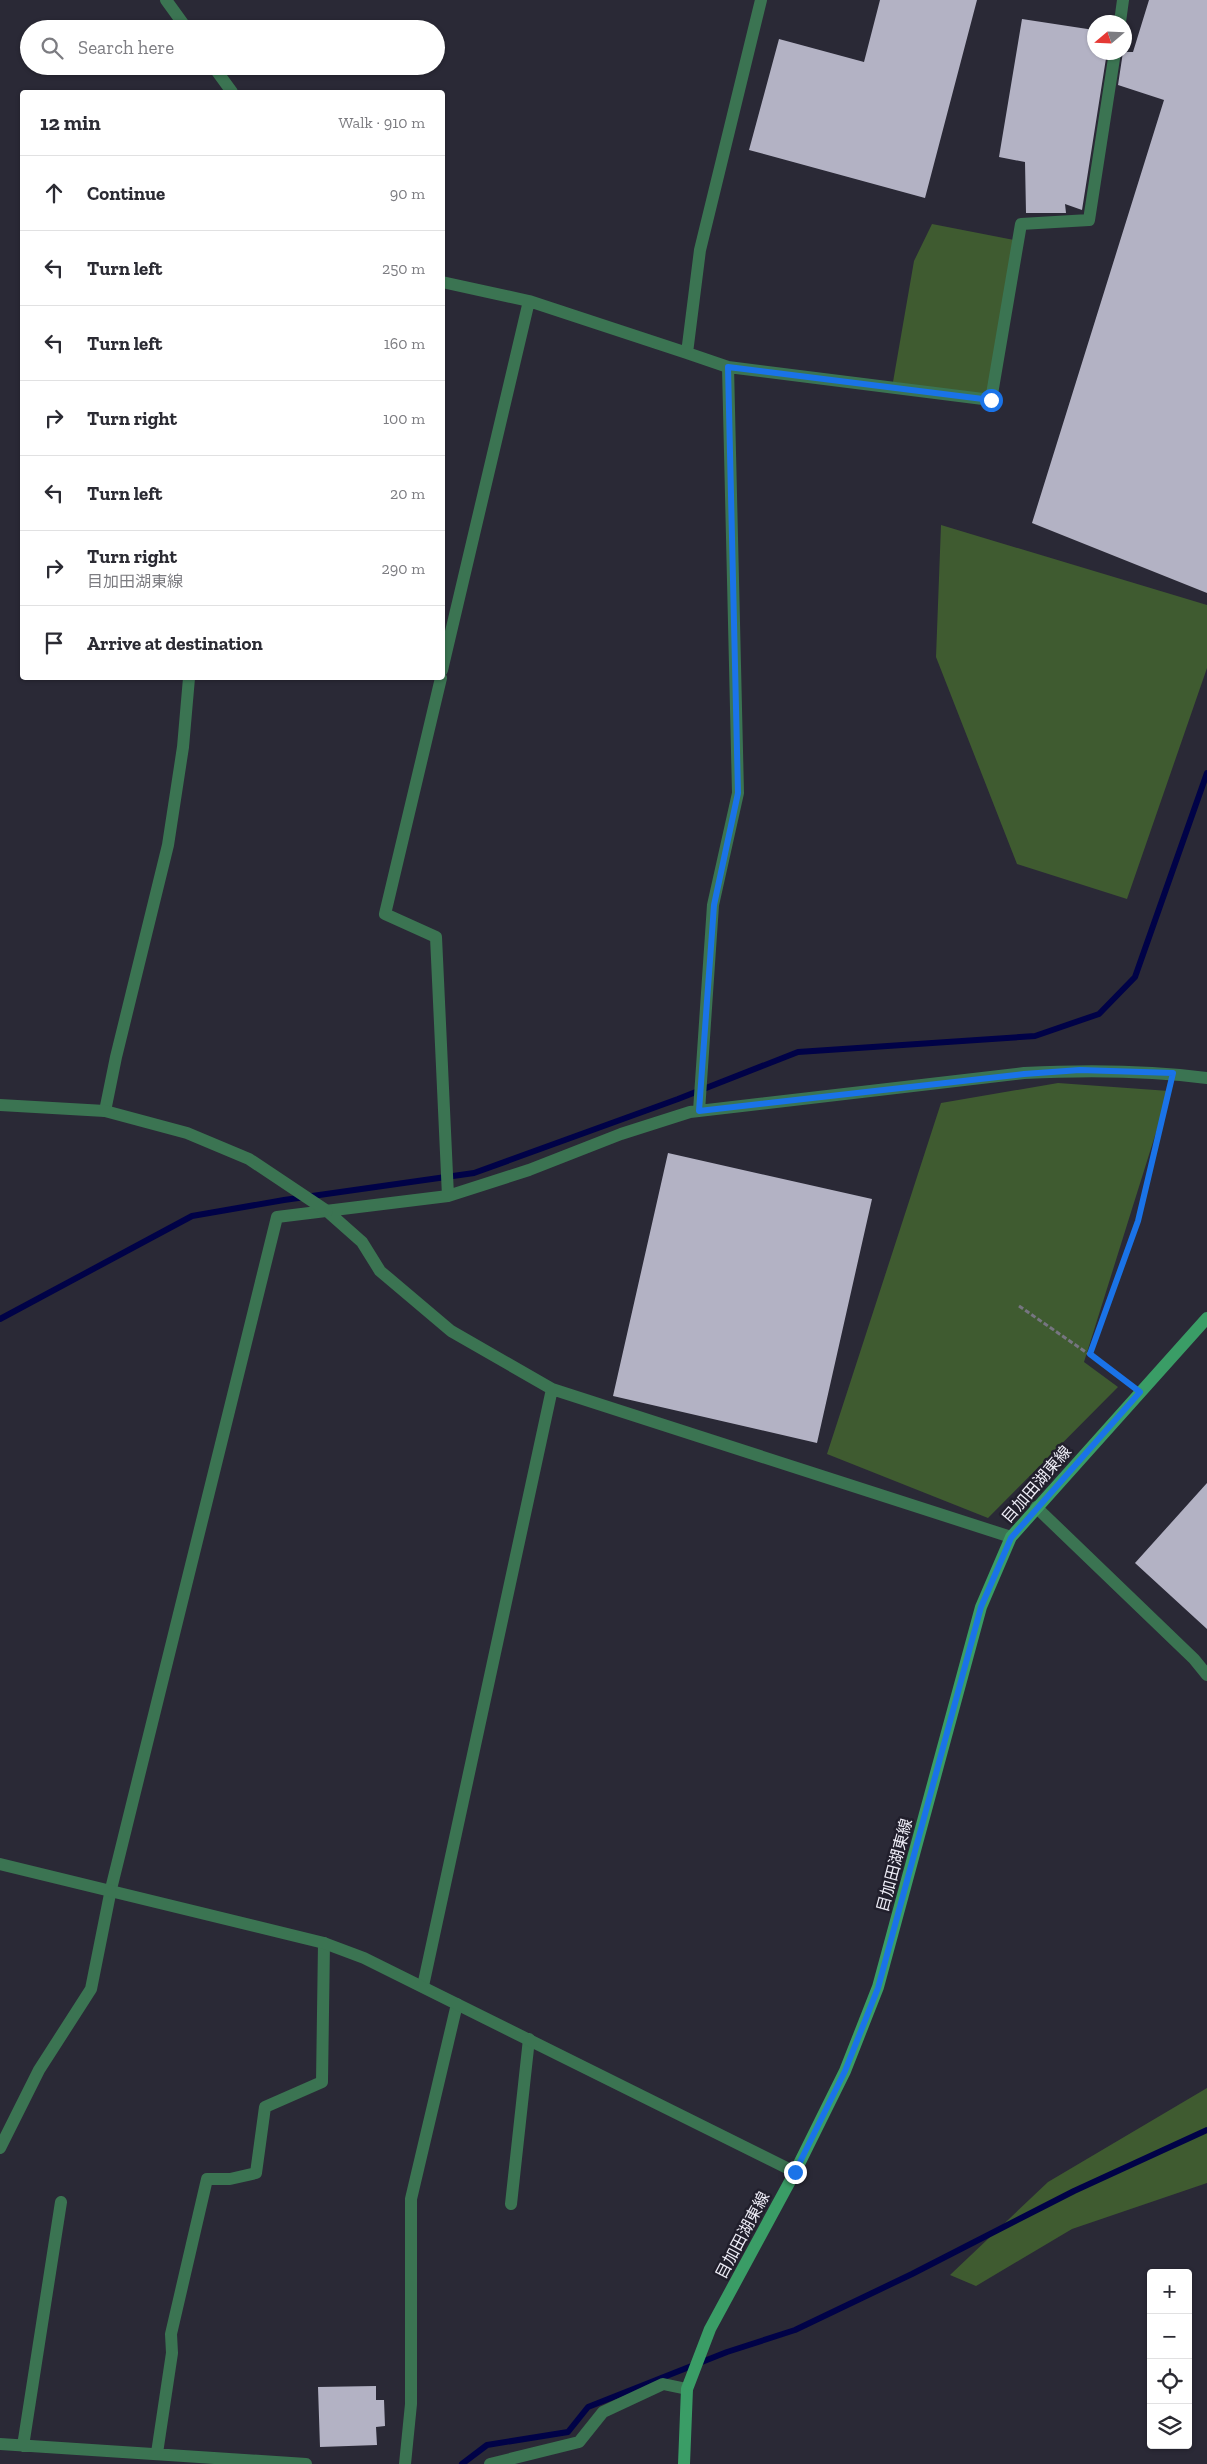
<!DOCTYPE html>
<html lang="en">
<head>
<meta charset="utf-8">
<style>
  body { margin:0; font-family:"Zilla Slab","Noto Sans JP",serif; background:#f2f2f3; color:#2b2b33 }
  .controls { position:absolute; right:15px; bottom:15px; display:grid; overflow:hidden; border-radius:5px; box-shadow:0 1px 4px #0004 }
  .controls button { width:45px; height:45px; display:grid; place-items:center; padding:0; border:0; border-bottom:1px solid #e1e1e2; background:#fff; color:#2b2b33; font:25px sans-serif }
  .compass { position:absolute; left:1087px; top:15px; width:45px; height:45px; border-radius:50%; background:#fff; box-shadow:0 1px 4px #0004; rotate:251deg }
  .stop { position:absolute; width:15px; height:15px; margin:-11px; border:4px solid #1a73e8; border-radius:50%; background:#fff }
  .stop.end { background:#1a73e8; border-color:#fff; box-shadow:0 1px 5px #0008 }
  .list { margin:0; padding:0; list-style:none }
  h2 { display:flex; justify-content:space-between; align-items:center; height:65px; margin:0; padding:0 20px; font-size:21px }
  h2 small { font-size:16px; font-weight:400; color:#7c7c81 }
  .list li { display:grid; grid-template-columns:32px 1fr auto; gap:15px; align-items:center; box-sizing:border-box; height:75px; padding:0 20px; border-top:1px solid #e1e1e2 }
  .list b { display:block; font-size:19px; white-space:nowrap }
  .list p { margin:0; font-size:16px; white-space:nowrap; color:#7c7c81 }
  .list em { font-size:16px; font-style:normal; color:#7c7c81 }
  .icon { flex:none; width:28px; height:28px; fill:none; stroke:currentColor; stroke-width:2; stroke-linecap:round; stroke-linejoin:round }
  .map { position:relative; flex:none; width:1207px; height:2464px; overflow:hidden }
  .search { position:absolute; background:#fff; box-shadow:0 1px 4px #0004; left:20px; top:20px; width:425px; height:55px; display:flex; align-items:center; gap:12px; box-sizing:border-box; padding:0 18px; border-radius:28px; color:#7c7c81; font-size:19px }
  .panel { position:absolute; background:#fff; box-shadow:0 1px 4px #0004; left:20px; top:90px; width:425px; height:590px; border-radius:5px }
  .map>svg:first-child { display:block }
  .green { fill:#3f5b30 }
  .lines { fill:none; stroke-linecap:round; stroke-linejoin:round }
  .stream { stroke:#000247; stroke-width:6 }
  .building { fill:#b3b2c4 }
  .path { stroke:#767580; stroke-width:3; stroke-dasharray:5 2.5; stroke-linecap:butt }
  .minor { stroke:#3b7452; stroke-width:12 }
  .tertiary { stroke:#3b7452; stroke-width:12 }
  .secondary { stroke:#3a9d66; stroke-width:12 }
  .route { stroke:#1a73e8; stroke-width:6 }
  .labels { text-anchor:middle; stroke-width:5; stroke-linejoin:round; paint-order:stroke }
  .street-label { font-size:16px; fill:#eeedf7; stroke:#211f2c }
</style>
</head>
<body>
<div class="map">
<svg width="1207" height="2464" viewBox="0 0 1207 2464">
  <rect width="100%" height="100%" fill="#2a2936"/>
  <path class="green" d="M932,224L1014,240L987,397L893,382L914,261Z
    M941,525L1207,605V668L1127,899L1017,864L936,657Z
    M1058,1083L1169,1091L1084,1362L1118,1387L988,1518L827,1454L941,1103Z
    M1207,2088V2183L1072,2229L976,2286L950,2275L1048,2182Z"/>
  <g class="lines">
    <path class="stream" d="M0,1319L192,1216L284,1200L474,1173L678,1099L798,1052L1035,1036L1099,1014L1135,977L1207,773
      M462,2464L487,2445L568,2432L588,2407L727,2352L795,2330L912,2274L1074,2191L1207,2130"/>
  </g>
  <path class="building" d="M880,0H977L925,198L749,150L779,39L864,62Z
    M1149,0H1207V593L1032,523L1164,100L1118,85L1123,52H1133Z
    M1022,19L1094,30V52H1107L1082,210L1065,204L1066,213H1026L1025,162L999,157Z
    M668,1153L872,1199L817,1443L613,1396Z
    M1207,1483V1629L1135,1563Z
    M376,2386V2400H384L385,2426L376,2427L377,2445L320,2447L318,2387Z"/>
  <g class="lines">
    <path class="path" d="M1019,1306L1090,1355
      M1128,1384L1090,1355L1138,1221L1169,1089"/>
    <path class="minor" d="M166,0L187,29
      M1120,22L1123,0
      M213,66L232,92
      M442,282L529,301L687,353L700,250L761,0
      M687,353L728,367L991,400L1021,224L1089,220L1115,52
      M442,670L529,301
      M441,678L385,914L436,937L448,1196
      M105,1111L116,1057L168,845L183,747L189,678
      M699,1111L713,905L738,793L728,367
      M327,1211L362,1242L380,1271L451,1331L552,1389L1011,1537
      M1036,1507L1194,1659L1207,1675
      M423,1986L552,1389
      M0,2148L39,2070L91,1989L111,1889L277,1217L448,1196L529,1170L621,1134L690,1112L1024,1073C1085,1070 1146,1070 1207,1078
      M511,2204L529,2039
      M0,2444L306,2464
      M23,2446L61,2202
      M157,2453L172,2353L171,2334L207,2179H230L256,2173L265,2107L322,2082L324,1943
      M405,2464L411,2404V2199L457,2004
      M490,2464L579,2442L603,2412L663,2384L687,2389"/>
    <path class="tertiary" d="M0,1105L105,1111L187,1133L249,1159L327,1211
      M0,1864L324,1943L364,1958L795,2172"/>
    <path class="secondary" d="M684,2464L687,2389L710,2329L795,2172L845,2071L878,1987L981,1607L1011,1537L1207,1318"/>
  </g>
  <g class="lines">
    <path class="route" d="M795,2172L845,2071L878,1988L981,1607L1011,1538L1140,1392L1090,1354L1138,1221L1173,1073L1080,1070L1024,1074L699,1111L714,905L738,793L728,367L991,400"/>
  </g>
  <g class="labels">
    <g class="street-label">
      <text transform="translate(1036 1484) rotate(-49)" y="6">目加田湖東線</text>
      <text transform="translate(894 1865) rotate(-75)" y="6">目加田湖東線</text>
      <text transform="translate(742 2235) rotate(-62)" y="6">目加田湖東線</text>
    </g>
  </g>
</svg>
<div class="controls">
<button>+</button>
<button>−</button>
<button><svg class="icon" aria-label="locate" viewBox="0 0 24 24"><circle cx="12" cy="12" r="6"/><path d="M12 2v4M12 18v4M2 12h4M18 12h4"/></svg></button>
<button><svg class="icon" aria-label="layers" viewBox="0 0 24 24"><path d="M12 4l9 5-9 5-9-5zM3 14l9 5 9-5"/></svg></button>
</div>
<svg class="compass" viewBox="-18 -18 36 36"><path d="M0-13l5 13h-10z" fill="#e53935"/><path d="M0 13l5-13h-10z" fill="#7c7c81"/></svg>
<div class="stop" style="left:991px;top:400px"></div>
<div class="stop end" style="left:795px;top:2172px"></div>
<div class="search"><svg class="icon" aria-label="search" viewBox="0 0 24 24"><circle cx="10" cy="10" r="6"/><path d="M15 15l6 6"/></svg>Search here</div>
<section class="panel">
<h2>12 min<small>Walk · 910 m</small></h2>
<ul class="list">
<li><svg class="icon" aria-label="ahead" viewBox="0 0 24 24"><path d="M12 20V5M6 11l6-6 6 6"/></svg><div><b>Continue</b></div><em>90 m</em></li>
<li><svg class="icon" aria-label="left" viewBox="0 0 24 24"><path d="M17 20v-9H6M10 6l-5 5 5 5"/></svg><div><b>Turn left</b></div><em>250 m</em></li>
<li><svg class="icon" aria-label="left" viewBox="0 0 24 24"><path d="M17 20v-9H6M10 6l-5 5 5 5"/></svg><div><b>Turn left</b></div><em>160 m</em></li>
<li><svg class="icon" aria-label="right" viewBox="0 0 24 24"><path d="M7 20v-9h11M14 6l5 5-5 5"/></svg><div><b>Turn right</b></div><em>100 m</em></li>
<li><svg class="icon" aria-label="left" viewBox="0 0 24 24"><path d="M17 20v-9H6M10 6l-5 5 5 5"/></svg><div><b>Turn left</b></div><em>20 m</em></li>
<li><svg class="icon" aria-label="right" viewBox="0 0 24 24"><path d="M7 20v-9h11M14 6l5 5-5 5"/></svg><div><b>Turn right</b><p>目加田湖東線</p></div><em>290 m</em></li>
<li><svg class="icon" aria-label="arrive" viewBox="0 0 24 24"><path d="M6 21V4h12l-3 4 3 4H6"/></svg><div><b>Arrive at destination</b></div></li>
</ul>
</section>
</div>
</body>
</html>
